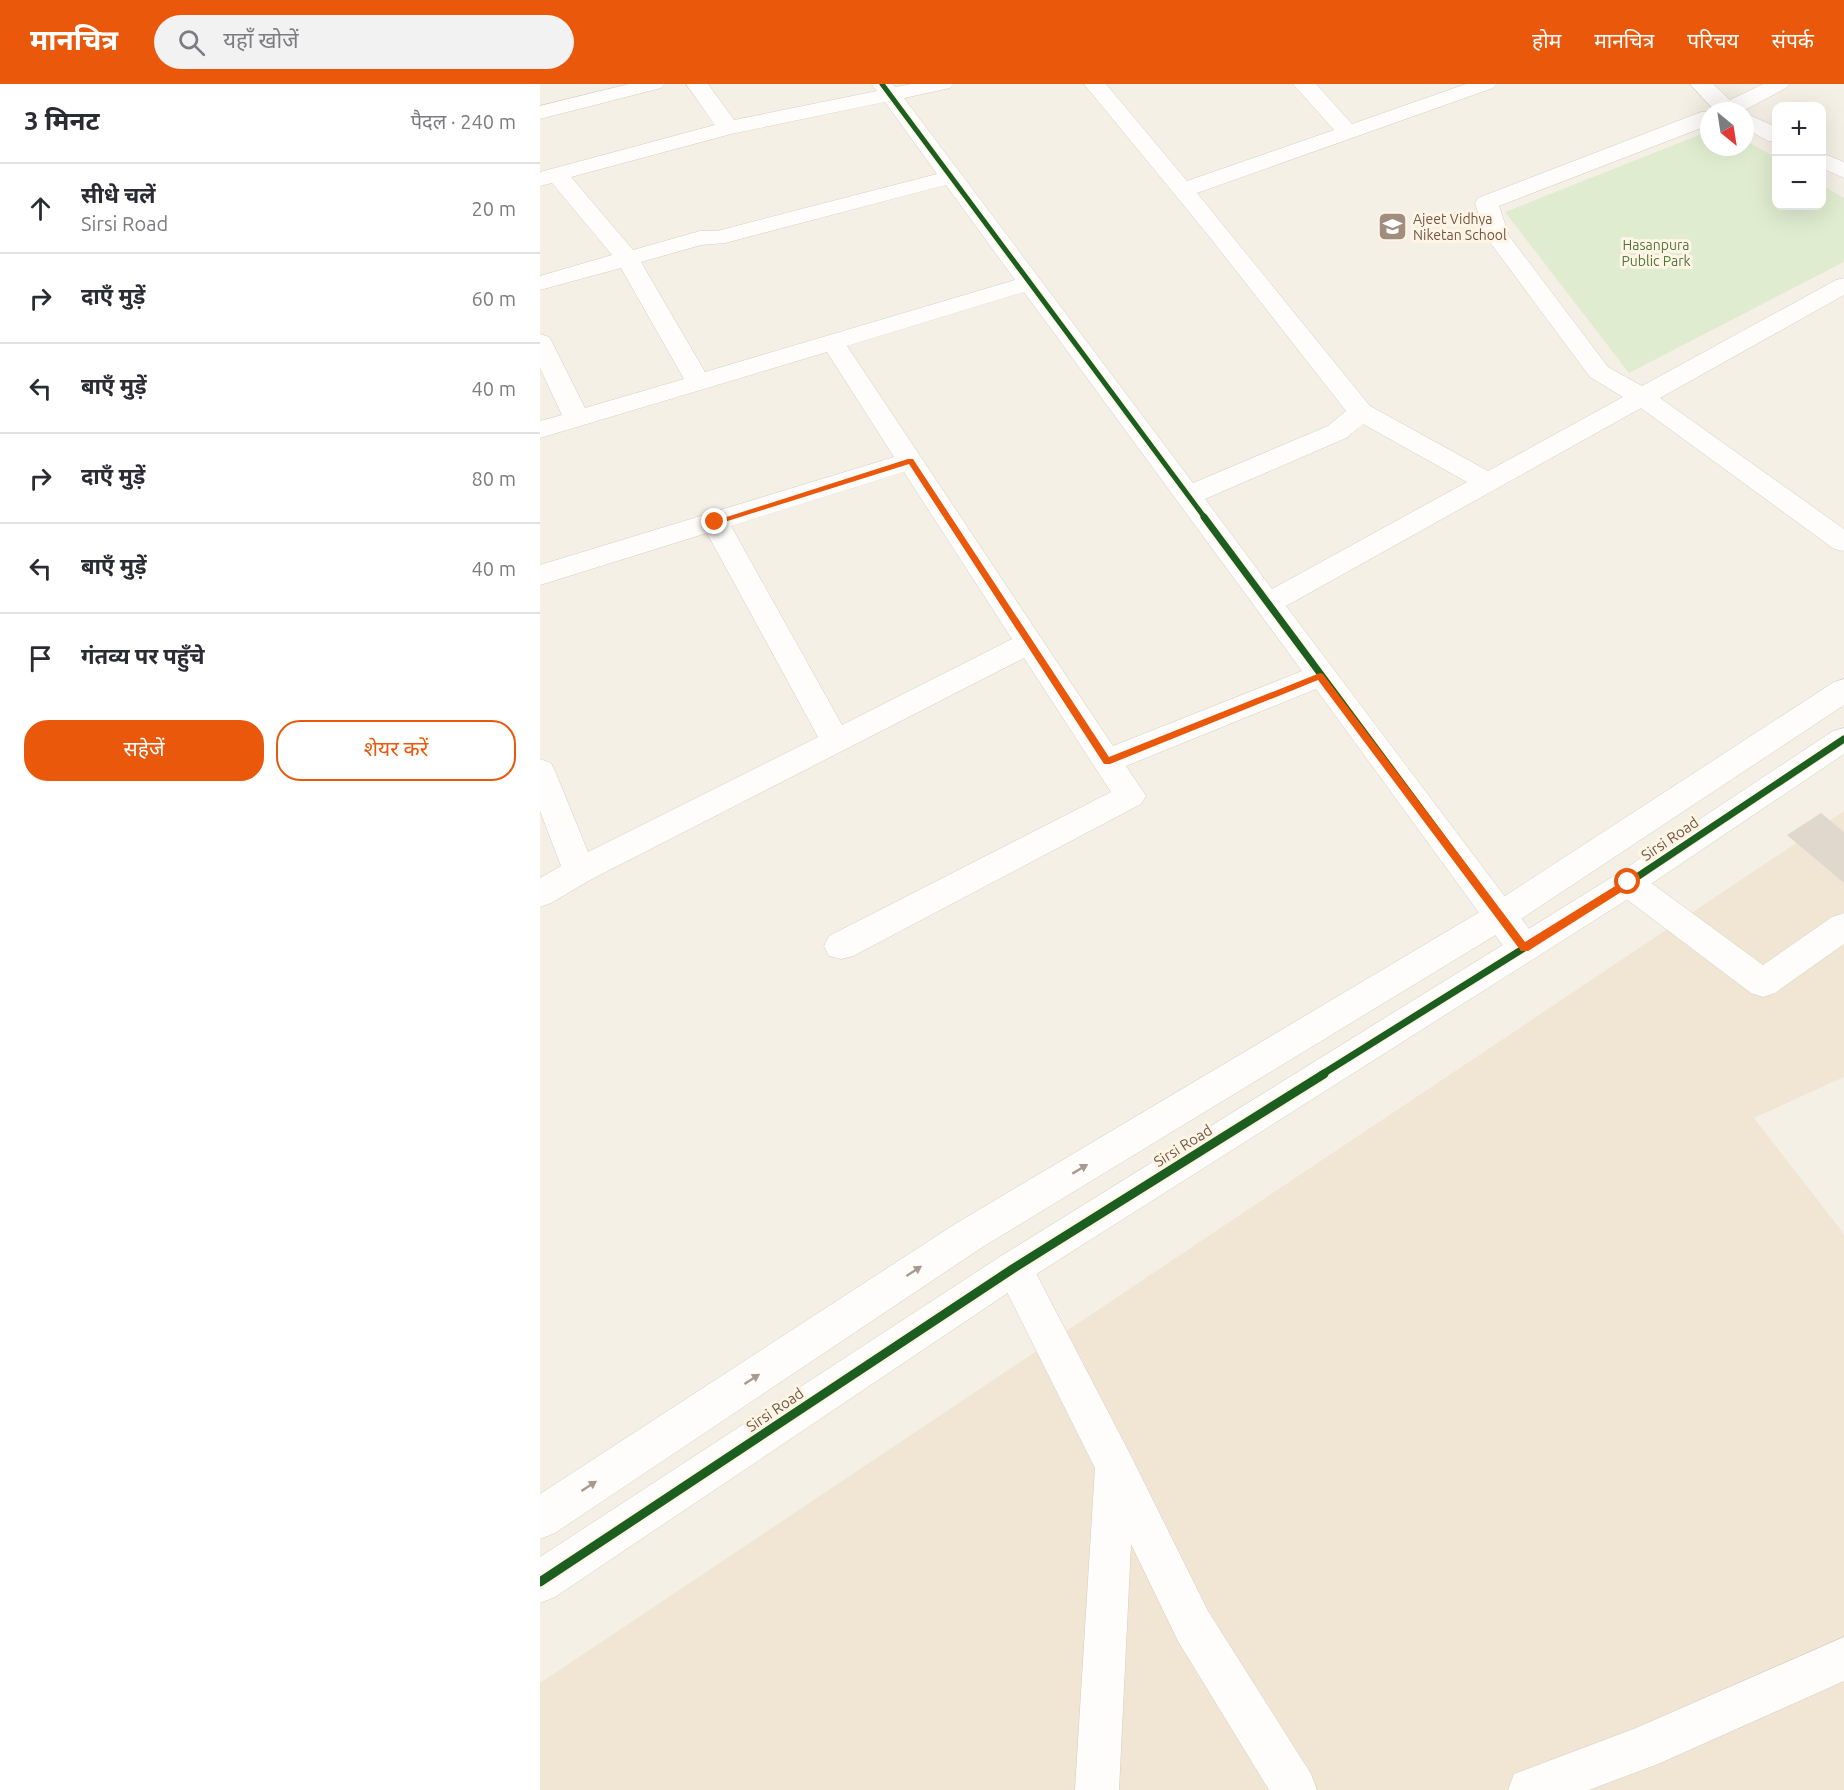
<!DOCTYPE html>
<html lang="hi">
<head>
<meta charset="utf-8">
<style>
  body { margin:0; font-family:Ubuntu,"Noto Sans Devanagari",sans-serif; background:#f2f2f3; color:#2b2b33 }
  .controls { position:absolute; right:18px; top:18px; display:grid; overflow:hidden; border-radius:12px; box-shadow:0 6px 24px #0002 }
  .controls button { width:54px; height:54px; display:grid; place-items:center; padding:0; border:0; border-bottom:2px solid #e1e1e2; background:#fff; color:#2b2b33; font:30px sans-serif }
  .compass { position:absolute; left:1160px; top:18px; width:54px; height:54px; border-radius:50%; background:#fff; box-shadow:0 6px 24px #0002; rotate:150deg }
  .stop { position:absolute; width:18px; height:18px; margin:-14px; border:4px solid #ea580c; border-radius:50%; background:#fff }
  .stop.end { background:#ea580c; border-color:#fff; box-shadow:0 2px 6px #0008 }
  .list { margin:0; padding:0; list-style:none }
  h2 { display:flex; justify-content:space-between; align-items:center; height:78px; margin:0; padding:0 24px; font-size:26px }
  h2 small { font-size:20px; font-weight:400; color:#7c7c81 }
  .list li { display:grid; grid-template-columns:39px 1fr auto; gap:18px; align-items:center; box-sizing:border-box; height:90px; padding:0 24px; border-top:2px solid #e1e1e2 }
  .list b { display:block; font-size:22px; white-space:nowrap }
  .list p { margin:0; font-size:20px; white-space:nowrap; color:#7c7c81 }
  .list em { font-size:20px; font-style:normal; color:#7c7c81 }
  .actions { display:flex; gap:12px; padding:18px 24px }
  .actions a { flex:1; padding:14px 0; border:2px solid #ea580c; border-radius:24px; text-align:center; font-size:21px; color:#ea580c }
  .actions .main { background:#ea580c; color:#fff }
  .icon { flex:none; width:33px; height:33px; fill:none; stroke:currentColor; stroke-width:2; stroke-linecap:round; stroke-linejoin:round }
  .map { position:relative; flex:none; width:1304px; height:1706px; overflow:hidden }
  header { display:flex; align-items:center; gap:36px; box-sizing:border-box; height:84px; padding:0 30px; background:#ea580c; color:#fff }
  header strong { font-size:28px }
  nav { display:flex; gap:33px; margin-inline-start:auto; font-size:21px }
  .search { width:420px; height:54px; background:#f2f2f3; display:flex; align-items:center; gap:15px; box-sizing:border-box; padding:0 21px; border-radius:33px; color:#7c7c81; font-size:22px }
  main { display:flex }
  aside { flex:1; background:#fff }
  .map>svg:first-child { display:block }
  .residential { fill:#f1e6d4 }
  .green { fill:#dfeccf }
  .building { fill:#e1d8cd }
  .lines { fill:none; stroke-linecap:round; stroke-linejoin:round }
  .minor-casing { stroke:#d6cdc3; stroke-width:1 }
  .tertiary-casing { stroke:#d6cdc3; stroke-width:1 }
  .minor { fill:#fefdfb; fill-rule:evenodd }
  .tertiary { fill:#fefdfb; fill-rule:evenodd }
  .cycleway-far2-casing { stroke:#fff5e4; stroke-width:8 }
  .cycleway-far1-casing { stroke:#fff5e4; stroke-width:10 }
  .cycleway-casing { stroke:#fff5e4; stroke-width:13 }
  .cycleway-far2 { stroke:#1b5e20; stroke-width:5 }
  .cycleway-far1 { stroke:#1b5e20; stroke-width:7 }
  .cycleway { stroke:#1b5e20; stroke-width:9 }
  .oneway { fill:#aa998e }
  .route { fill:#ea580c }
  .labels { text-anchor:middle; stroke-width:6; stroke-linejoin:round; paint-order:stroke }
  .far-poi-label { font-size:14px; fill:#725746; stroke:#fff5e4; text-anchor:start }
  .far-park-label { font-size:14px; fill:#4d783e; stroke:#fff5e4 }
  .street-label { font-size:15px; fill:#725746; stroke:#fff5e4 }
</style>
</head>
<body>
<header>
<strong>मानचित्र</strong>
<div class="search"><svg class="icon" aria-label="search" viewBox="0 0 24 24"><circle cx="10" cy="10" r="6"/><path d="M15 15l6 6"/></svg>यहाँ खोजें</div>
<nav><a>होम</a><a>मानचित्र</a><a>परिचय</a><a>संपर्क</a></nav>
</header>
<main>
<aside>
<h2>3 मिनट<small>पैदल · 240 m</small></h2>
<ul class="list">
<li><svg class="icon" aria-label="ahead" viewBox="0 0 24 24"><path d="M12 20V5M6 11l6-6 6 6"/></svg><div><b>सीधे चलें</b><p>Sirsi Road</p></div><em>20 m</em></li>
<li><svg class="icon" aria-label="right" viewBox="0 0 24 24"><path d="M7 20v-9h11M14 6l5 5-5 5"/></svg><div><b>दाएँ मुड़ें</b></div><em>60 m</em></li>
<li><svg class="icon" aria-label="left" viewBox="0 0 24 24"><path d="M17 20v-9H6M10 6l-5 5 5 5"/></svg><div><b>बाएँ मुड़ें</b></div><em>40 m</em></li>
<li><svg class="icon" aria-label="right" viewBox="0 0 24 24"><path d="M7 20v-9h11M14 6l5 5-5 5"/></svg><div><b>दाएँ मुड़ें</b></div><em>80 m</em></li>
<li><svg class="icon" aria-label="left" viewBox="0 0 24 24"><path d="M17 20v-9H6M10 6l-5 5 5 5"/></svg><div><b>बाएँ मुड़ें</b></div><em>40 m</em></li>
<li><svg class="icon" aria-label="arrive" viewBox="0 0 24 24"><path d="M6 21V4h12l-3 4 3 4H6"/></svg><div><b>गंतव्य पर पहुँचे</b></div></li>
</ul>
<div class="actions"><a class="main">सहेजें</a><a>शेयर करें</a></div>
</aside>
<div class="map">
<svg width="1304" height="1706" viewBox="0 0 1304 1706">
  <rect width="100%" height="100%" fill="#f5f0e5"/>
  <path class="residential" d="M1304,727V993L1214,1034L1304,1150V1706H0V1599Z"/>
  <path class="green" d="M1169,47V63H1205V56L1236,74V122H1282V101L1304,114V178L1089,289L965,128Z"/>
  <path class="building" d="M1281,729L1304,748V799L1247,751Z"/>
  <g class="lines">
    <defs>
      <path id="minor" d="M89,0H125L121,4L0,35V22Z
        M146,0H168L194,36L337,7L331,0H353L355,3L372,0H414L410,4L364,14L653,399L788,342L806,327L668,151L544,0H566L647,97L794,46L753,0H776L812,40L926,0H957L953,4L657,109L830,322L948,387L1083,313L1050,293L946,153L935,119L938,114L1161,28L1171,27H1169V41L959,122L969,152L1068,283L1102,302L1296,196L1304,194V211L1120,314L1304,445V467L1294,465L1101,324L746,522L996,854L1001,864L996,874L984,877L972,874L776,605L586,682L606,712L601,720L313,872L301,875L289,872L284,862L289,852L571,708L484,574L50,796L11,819L0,823V794L21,782L0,727V675L11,679L15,687L48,768L278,653L167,449L0,501V481L354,373L287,268L0,354V337L22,331L0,284V250L9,253L12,258L45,324L144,295L81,184L0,206V192L72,171L12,99L0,102V88L175,41ZM345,18L397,90L177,147H160L93,166L31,93L191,50ZM406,101L475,196L165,288L101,178L161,161L185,159ZM484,208L762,587L573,662L307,262ZM823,340L927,398L732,505L665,415L806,354ZM364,388L472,555L302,641L191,442Z
        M1150,0H1173L1190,16L1223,0H1250L1246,4L1203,27H1175Z
        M1205,29L1236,43V58L1228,57L1205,44Z
        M1282,69L1304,78V94L1282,84Z
        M1088,786L1099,790L1223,881L1292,833L1304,829V860L1235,909L1223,913L1211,909L1077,808L1072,799L1077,790Z
        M474,1167L487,1172L589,1368L668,1527L771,1690L777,1706H729L638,1557L591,1460L579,1706H535L555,1384L455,1184L461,1172Z
        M1304,1553V1597L1118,1680L1049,1706H968L974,1690L1096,1644Z"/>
      <path id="tertiary" d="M1304,595V621L972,841L441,1164L15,1449L0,1455V1410L415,1140L948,823L1294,598Z
        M1304,644V670L1099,808L487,1196L15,1513L0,1519V1473L461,1172L1077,790L1293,647Z"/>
    </defs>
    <use href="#minor" class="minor-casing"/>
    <use href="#tertiary" class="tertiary-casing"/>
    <use href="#minor" class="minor"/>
    <use href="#tertiary" class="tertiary"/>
    <defs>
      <path id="cycleway-far2" d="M342,0L665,434"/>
      <path id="cycleway-far1" d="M664,433L984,864
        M781,991L1088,799L1304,655"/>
      <path id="cycleway" d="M0,1498L474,1184L784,990"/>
    </defs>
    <use href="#cycleway-far2" class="cycleway-far2-casing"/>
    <use href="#cycleway-far1" class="cycleway-far1-casing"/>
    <use href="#cycleway" class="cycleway-casing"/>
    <use href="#cycleway-far2" class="cycleway-far2"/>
    <use href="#cycleway-far1" class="cycleway-far1"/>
    <use href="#cycleway" class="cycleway"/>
  </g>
  <defs><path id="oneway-solid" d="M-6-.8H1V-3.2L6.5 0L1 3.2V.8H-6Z" transform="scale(1.5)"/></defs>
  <g class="oneway">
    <use href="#oneway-solid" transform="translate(540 1085) rotate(-31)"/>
    <use href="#oneway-solid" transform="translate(374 1187) rotate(-33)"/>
    <use href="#oneway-solid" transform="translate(212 1295) rotate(-33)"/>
    <use href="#oneway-solid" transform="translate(49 1402) rotate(-33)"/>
  </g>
  <path class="route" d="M368,375H373L569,673L780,589L783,590L985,858L1085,796H1092V801L988,867H981L778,596L570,680H564L369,380L178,440L171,438Z"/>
  <defs>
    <symbol id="school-square" viewBox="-11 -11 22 22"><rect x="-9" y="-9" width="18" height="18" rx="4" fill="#a08d7e" stroke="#fff5e4"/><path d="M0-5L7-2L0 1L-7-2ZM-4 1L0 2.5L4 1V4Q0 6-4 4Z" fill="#fff"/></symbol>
  </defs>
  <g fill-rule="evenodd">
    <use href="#school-square" x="836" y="126" width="33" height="33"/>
  </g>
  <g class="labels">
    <g class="far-poi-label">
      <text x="873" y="140">Ajeet Vidhya<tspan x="873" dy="16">Niketan School</tspan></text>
    </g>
    <g class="far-park-label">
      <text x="1116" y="166">Hasanpura<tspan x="1116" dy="16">Public Park</tspan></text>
    </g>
    <g class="street-label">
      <text transform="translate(1130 755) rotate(-34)" y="5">Sirsi Road</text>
      <text transform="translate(643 1062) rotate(-32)" y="5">Sirsi Road</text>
      <text transform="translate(235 1326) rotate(-34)" y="5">Sirsi Road</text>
    </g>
  </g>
</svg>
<div class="controls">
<button>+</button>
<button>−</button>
</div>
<svg class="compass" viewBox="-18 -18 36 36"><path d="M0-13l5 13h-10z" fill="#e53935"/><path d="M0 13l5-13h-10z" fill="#7c7c81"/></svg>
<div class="stop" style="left:1088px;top:798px"></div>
<div class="stop end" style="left:175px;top:438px"></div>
</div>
</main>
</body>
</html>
